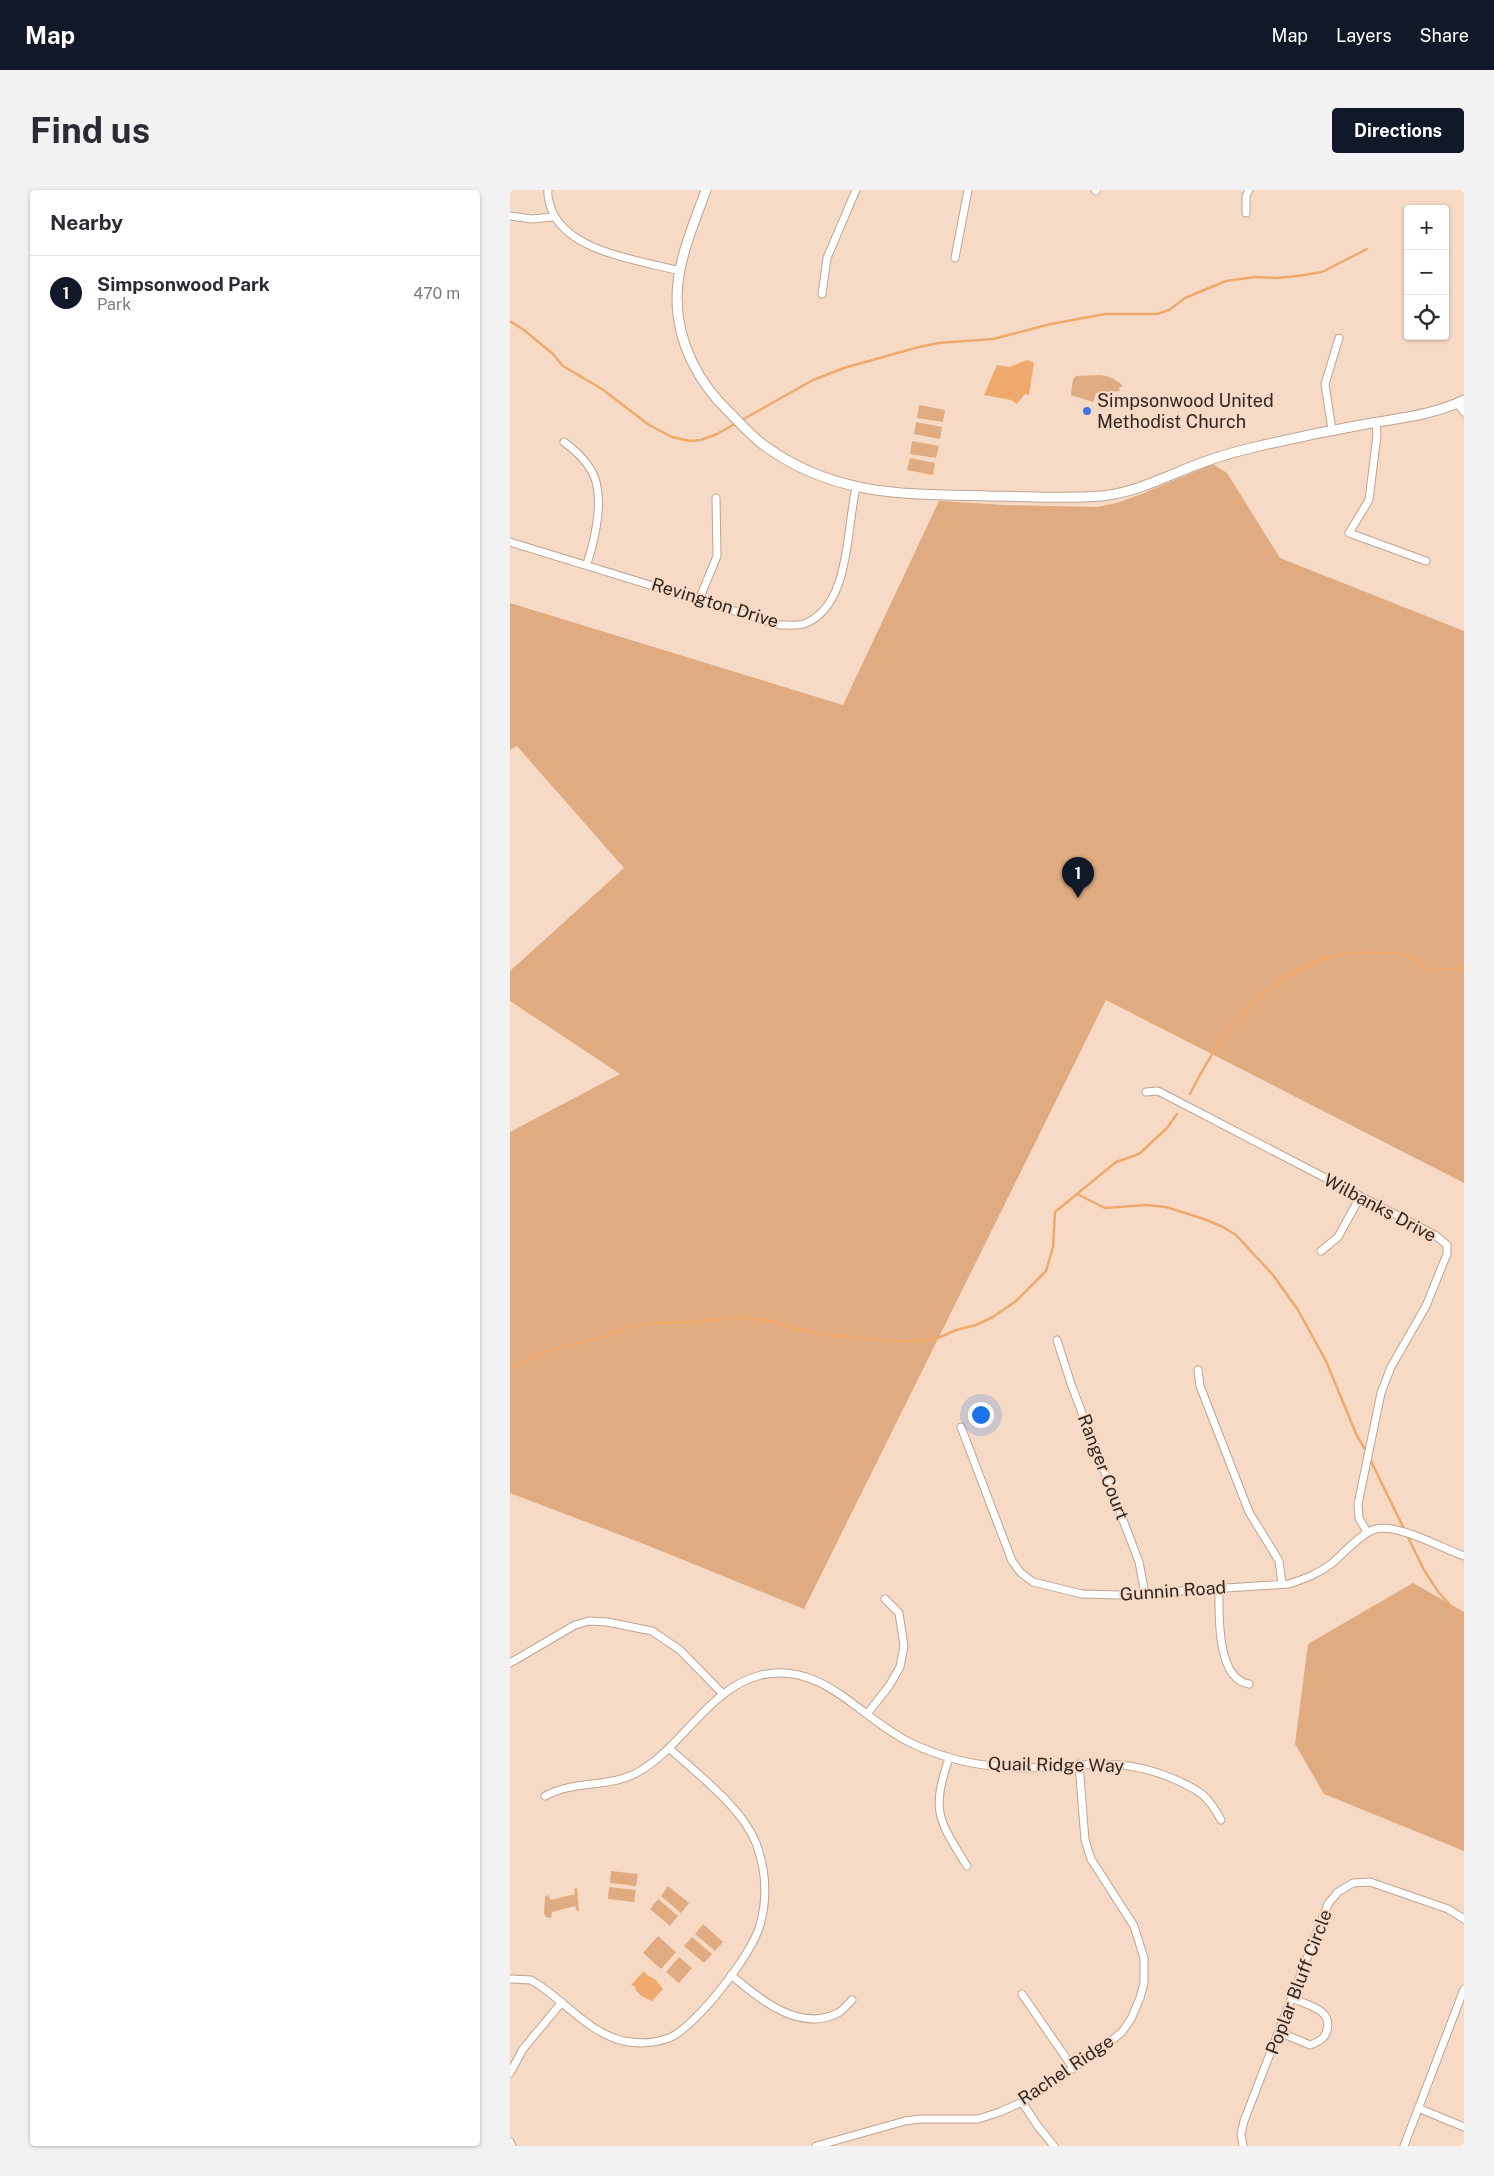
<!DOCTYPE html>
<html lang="en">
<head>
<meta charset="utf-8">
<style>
  body { margin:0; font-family:"Public Sans",sans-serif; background:#f2f2f3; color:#2b2b33 }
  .controls { position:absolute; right:15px; top:15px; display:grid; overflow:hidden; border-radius:5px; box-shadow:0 1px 4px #0004 }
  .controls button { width:45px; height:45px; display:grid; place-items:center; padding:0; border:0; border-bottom:1px solid #e1e1e2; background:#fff; color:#2b2b33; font:25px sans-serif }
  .you { position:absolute; left:470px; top:1224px; width:18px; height:18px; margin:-12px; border:4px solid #fff; border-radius:50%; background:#1a73e8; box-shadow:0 0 0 8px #1a73e833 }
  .badge { display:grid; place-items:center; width:32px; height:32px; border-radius:50%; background:#111827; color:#fff; font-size:16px; font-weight:700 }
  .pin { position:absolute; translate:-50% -41px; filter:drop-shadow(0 1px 2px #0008) }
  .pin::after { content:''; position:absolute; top:26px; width:18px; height:15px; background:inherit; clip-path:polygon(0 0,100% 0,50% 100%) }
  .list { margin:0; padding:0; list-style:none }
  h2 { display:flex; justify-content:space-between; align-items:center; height:65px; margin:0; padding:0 20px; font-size:21px }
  h2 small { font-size:16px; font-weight:400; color:#7c7c81 }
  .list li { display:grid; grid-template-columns:32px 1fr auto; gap:15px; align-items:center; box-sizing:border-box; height:75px; padding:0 20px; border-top:1px solid #e1e1e2 }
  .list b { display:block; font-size:19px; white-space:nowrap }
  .list p { margin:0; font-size:16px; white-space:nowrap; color:#7c7c81 }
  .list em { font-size:16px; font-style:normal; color:#7c7c81 }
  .icon { flex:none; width:28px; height:28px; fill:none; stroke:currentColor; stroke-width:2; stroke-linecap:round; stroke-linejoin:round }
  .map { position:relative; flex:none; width:954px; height:1956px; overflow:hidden; border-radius:5px }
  header { display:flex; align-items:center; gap:30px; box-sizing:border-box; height:70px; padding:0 25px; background:#111827; color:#fff }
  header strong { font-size:24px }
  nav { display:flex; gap:28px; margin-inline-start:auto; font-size:18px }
  .intro { display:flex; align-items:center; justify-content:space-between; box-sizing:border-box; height:120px; padding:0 30px }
  h1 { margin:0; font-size:35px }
  .button { padding:12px 22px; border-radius:5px; background:#111827; color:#fff; font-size:18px; font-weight:700 }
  main { display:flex; gap:30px; padding:0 30px }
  aside { flex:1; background:#fff; border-radius:5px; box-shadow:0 1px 4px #0004 }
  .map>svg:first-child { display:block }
  .green { fill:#e0ab80 }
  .water { fill:#f0a96d }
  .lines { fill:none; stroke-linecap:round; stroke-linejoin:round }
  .stream { stroke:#f0a96d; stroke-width:2.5 }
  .minor-casing { stroke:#bfa490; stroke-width:9 }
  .tertiary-casing { stroke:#bfa490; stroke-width:11 }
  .minor { stroke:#fff; stroke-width:7 }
  .tertiary { stroke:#fff; stroke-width:9 }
  .poi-dot { fill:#4374e5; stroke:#f6dac5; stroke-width:2 }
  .labels { text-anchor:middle; stroke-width:4; stroke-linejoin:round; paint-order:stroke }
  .poi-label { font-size:18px; fill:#31271f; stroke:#f6dac5; text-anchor:start }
  .street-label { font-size:18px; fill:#31271f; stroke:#f6dac5 }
</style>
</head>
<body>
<header>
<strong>Map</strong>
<nav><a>Map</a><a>Layers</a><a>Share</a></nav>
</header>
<div class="intro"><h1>Find us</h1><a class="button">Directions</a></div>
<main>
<aside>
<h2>Nearby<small></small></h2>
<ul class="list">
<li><span class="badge">1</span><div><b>Simpsonwood Park</b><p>Park</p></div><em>470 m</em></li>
</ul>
</aside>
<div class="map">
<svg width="954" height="1956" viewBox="0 0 954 1956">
  <rect width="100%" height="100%" fill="#f6dac5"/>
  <path class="green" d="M590,185C599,186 606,189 613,196L609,198L610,201L586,203L583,212L561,205L563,189L566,186Z
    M409,215L435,220L433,232L407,228Z
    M406,232L432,237L430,249L404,244Z
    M402,251L429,256L426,268L400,264Z
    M400,268L425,273L423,285L397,280Z
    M703,274L717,283L770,368L954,441V993L596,810L294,1419L134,1354L0,1303V942L110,884L0,811V781L114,678L7,556L0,560V413L333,515L429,311L495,315L587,317L607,313L634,303Z
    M903,1393L954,1422V1661L814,1604L785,1554L798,1454Z
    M101,1681L128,1684L126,1696L100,1693Z
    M158,1696L179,1713L171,1723L151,1706Z
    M99,1697L126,1700L124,1712L98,1709Z
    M67,1698L69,1721H67L65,1716L42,1722L41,1728L36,1727L34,1723L35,1707L38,1705L41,1710L65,1704L64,1699Z
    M148,1709L168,1726L160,1736L140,1719Z
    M193,1734L213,1752L205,1761L185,1744Z
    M148,1746L166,1762L151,1779L133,1763Z
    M182,1747L202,1764L194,1773L174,1756Z
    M169,1767L182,1778L169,1793L156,1782Z"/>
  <path class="water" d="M517,170L524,173L519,205L515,204L507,214L501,210L474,205L487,175L499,177Z
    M134,1781L137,1785L145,1789L153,1799L142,1811L131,1806L125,1799L126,1797L121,1795Z"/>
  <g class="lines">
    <path class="stream" d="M0,131L14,140L43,164L53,176L92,199L139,235L162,247L180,251L191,250L207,244L303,190L334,178L405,158L428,153L483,149L541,134L595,124H647L659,120L675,108L716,91L745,87L766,88L788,86L812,82L857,59
      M680,904C717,829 779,755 871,763C879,764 890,763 897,766C905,768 911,779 920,780C930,781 943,778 954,778
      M567,1004L595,1018L636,1015L656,1017L694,1029L713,1037L726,1045L763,1085L788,1120L816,1171L847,1246L857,1262
      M0,1177L46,1158L89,1148L119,1137L143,1133L185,1132L231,1127L254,1130L309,1144L381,1151H409L428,1148L446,1140L466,1135L483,1127L506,1111L536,1081L543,1057L545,1022L606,972L629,964L657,938L667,924
      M859,1267L914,1380L929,1403L954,1430"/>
    <defs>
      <path id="minor" d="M38,0C37,5 39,10 40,15C53,62 129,70 170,81
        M585,0L586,1
        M736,23V6L739,0
        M0,26L22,29L43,27
        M445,68L458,0
        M312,104L317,68L346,0
        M947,213L954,222
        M866,233L867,245L859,310L839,343L916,371
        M822,240L815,194L829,148
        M54,252C65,260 74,268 81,280C96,304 85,349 77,374
        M0,352L270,435C277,435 287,436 294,434C341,416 336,339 346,298
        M189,410L207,366L206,308
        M636,902L648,901L677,916L925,1045L937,1055V1064L916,1116L881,1177L871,1203L848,1314L849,1328L857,1342
        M811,1061L828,1047L850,1007
        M547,1150L561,1194L629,1372L635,1404
        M688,1180L690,1196L739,1322L769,1371L772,1394
        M451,1237L502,1371L511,1383L523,1392L572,1404L609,1405L779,1394C794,1389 808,1384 821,1374C832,1365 853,1341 866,1339C890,1334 931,1358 954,1366
        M709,1398C709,1423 706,1489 739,1494
        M0,1473L65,1435L79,1431L97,1432L142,1441L170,1460L213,1504
        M357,1524L379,1496L390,1477L394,1456L389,1423L375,1409
        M439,1568C421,1622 428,1629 457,1676
        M35,1606C66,1589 100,1599 130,1581C174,1555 199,1498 251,1485C313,1471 350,1528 399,1552C433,1569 472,1577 510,1578C568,1578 607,1564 664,1589C689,1600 698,1605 711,1630
        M221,1785C249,1808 288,1843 328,1823C333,1820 338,1814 342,1810
        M0,1789L21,1790L29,1795C56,1813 81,1844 114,1851C128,1854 145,1853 159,1848C185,1838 243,1763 250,1735C258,1707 256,1680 246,1653C232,1617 187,1584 159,1558
        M512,1804L563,1878
        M769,1842L800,1855C808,1852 815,1849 817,1840C823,1819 796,1815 782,1808
        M0,1883L13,1859L52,1812
        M512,1912L527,1935L544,1956
        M908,1918L954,1937
        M0,1952L2,1956
        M306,1956L395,1931L410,1929H468L490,1922L512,1912L589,1861L612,1842L621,1829L630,1808L634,1793V1768L624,1736L581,1669L575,1650L569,1574
        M733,1956L731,1944L734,1931L818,1714L828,1702L843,1693L860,1692L938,1719L954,1729
        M894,1956L954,1799"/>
      <path id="tertiary" d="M196,0C184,34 167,71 167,108C167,153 189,194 221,224C232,235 242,247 255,256C325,307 396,304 479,306C516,306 554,309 591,306C622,303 649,290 678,278C698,270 720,263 741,258C779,249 817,241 856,234C890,228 923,225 954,210"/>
    </defs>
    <use href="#minor" class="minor-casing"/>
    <use href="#tertiary" class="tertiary-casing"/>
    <use href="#minor" class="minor"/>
    <use href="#tertiary" class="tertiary"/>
  </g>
  <circle class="poi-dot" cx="577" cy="221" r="5"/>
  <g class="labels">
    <g class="poi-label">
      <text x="587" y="217">Simpsonwood United<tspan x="587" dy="21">Methodist Church</tspan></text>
    </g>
    <g class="street-label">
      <text transform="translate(205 413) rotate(17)" y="6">Revington Drive</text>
      <text transform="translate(870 1018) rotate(28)" y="6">Wilbanks Drive</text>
      <text transform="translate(593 1277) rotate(69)" y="6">Ranger Court</text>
      <text transform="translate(663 1401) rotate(-4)" y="6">Gunnin Road</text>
      <text transform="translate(546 1575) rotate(1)" y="6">Quail Ridge Way</text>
      <text transform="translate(789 1792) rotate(-69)" y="6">Poplar Bluff Circle</text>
      <text transform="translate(556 1880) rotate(-34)" y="6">Rachel Ridge</text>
    </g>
  </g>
</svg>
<div class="controls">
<button>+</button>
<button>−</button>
<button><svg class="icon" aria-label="locate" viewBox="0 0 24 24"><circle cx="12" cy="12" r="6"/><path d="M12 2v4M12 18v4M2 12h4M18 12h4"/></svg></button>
</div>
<div class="you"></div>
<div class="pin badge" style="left:568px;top:708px">1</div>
</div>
</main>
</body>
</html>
